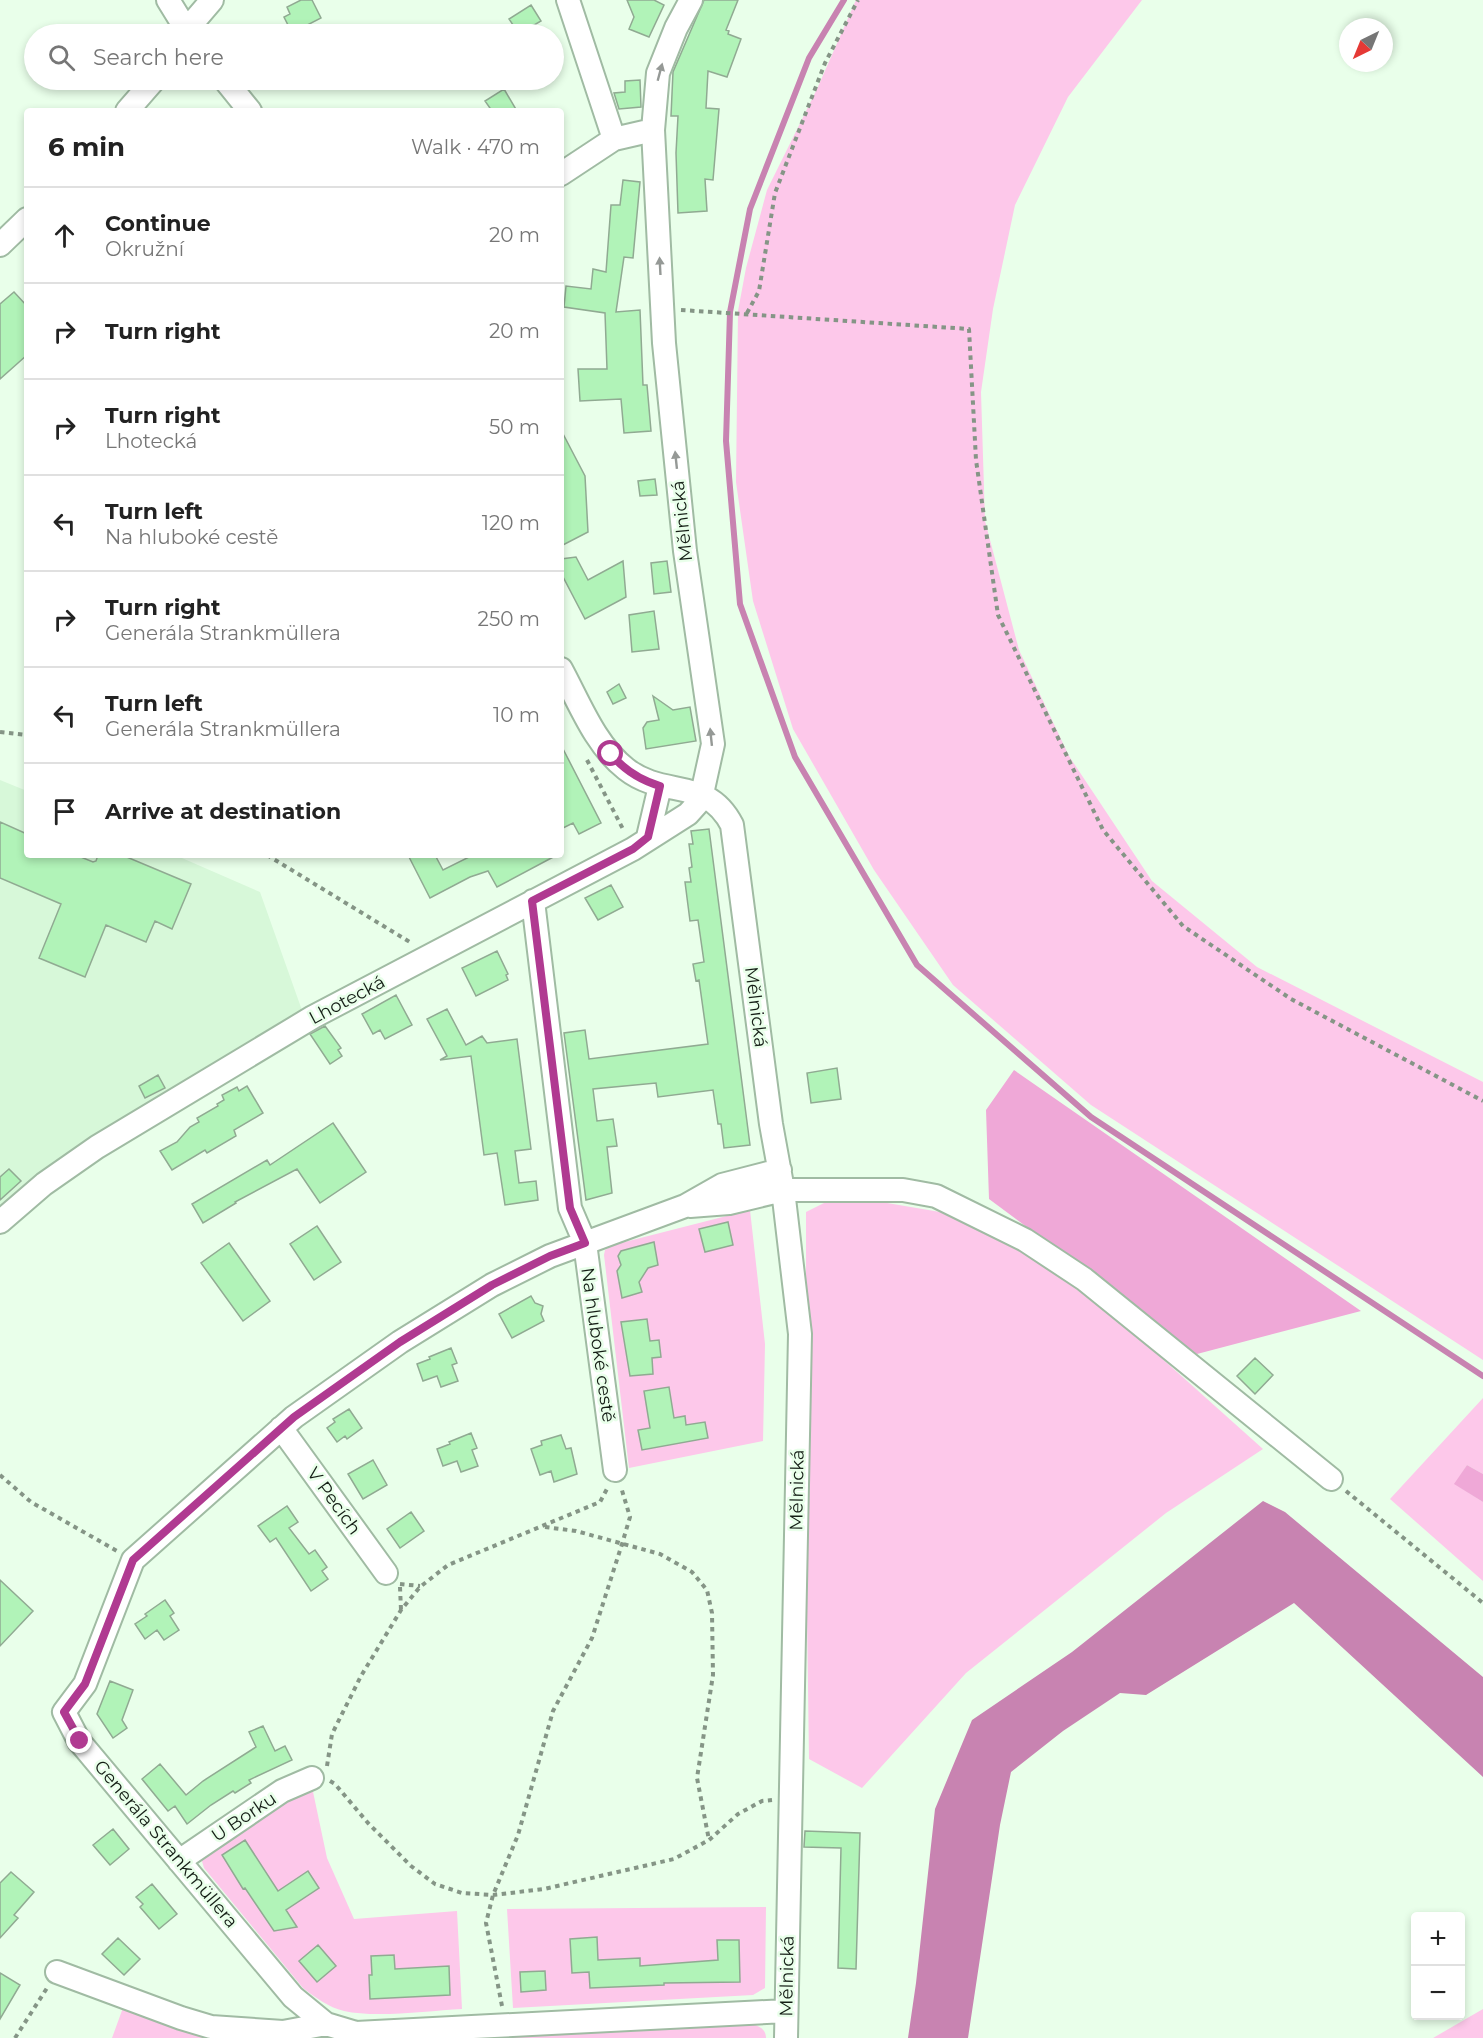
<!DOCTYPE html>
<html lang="en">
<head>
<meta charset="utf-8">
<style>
  body { margin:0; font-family:Montserrat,sans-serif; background:#f2f2f2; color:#222 }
  .controls { position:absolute; right:18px; bottom:18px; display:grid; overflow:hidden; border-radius:6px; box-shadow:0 3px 9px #0003 }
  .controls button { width:54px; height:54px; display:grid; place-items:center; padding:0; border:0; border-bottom:2px solid #e0e0e0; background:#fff; color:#222; font:30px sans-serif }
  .compass { position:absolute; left:1339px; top:18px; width:54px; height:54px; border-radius:50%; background:#fff; box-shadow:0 3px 9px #0003; rotate:223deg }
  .stop { position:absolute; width:18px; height:18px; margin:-14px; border:4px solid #b03a91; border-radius:50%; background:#fff }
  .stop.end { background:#b03a91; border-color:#fff; box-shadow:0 2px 6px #0008 }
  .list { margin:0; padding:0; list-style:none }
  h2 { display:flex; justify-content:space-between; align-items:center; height:78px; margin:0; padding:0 24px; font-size:26px }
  h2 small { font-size:20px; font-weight:400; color:#767676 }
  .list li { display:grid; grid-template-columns:39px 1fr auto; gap:18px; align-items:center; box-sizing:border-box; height:96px; padding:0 24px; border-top:2px solid #e0e0e0 }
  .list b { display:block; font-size:22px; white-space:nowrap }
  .list p { margin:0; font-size:20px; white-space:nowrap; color:#767676 }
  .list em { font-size:20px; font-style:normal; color:#767676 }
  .icon { flex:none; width:33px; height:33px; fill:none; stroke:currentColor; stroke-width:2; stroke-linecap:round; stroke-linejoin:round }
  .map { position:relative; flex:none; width:1483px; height:2038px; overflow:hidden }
  .search { position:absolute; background:#fff; box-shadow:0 3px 9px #0003; left:24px; top:24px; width:540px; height:66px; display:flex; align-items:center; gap:15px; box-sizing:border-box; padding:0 21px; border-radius:33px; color:#767676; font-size:22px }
  .panel { position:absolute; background:#fff; box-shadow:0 3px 9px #0003; left:24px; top:108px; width:540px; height:750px; border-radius:6px }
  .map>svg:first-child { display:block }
  .built { fill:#d7f8d9 }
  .green { fill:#fdc8ea }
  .forest { fill:#efa8d7 }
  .water { fill:#c883b1 }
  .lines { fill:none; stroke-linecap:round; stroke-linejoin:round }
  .stream { stroke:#c883b1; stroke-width:6 }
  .building { fill:#b1f3b8; stroke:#90aa92; stroke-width:1.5 }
  .minor-casing { stroke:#a0bba3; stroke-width:26 }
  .path { stroke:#859586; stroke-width:4; stroke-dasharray:4.5 4.5; stroke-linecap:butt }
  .minor { stroke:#fff; stroke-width:22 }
  .oneway { fill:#959996 }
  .route { stroke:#b03a91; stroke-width:8 }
  .labels { text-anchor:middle; stroke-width:5; stroke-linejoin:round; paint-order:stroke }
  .street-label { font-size:18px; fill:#141d15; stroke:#e9ffea }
</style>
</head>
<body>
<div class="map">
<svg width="1483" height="2038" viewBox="0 0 1483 2038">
  <rect width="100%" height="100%" fill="#e9ffea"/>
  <path class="built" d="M0,780L27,791V855H175L260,892L304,1016L0,1212Z"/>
  <path class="green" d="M856,0H1142L1068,97L1015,205L993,309L981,392L985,521L1019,650L1069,756L1152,881L1257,967L1483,1082V1360L1091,1105L953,985L874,870L793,729L753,601L736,482L738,311L746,268L767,190L817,89Z
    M840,1195L946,1213L1021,1247L1129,1329L1263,1449L1166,1513L966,1673L862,1788L809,1759L806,1543V1212Z
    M750,1210L765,1344L763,1441L629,1468L604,1255L605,1250L613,1245Z
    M1483,1398V1474L1467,1465L1455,1484L1483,1502V1581L1390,1499Z
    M312,1787L327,1858L354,1919L457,1911L462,2009C428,2011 375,2018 344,2011C328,2007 316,1998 303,1988L204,1868L201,1858L284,1800Z
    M766,1907L765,1988L753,1995L513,2008L507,1909Z
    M124,2005L269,2038H112Z
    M1483,2009V2038H1433Z
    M752,2024C760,2026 766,2030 766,2038H451Z"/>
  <path class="forest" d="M1014,1070L1361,1311L1197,1354L989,1199L986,1110Z
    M1467,1465L1483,1474V1502L1454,1484Z"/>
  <path class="water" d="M1263,1501L1285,1512L1483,1677V1777L1294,1603L1146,1695L1120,1693L1063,1731L1011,1772L1000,1825L968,2038H908L916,1983L935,1809L972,1720L1072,1652Z"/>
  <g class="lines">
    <path class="stream" d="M844,0L809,58L750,209L730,312L726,441L740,604L795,757L917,965L1091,1117L1483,1376"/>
  </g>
  <path class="building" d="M301,0H312L321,18L292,33L284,17L290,14L287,7Z
    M627,0H654L664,5L649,37L629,29L634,17Z
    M704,0H738L726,30L729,31L728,34L741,39L727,77L708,71L706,108L719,109L713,180L705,179L707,211L678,213L676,153L678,116H671L673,72Z
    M531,5L541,21L519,34L509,19Z
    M640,80L641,107L619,109L614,93L625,92V81Z
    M504,89L517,111H492L485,101Z
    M623,180L640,182L633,258L624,257L616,312L640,310L643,385H647L651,431L624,433L621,399L580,401L578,369H607L605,313L564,307L566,286L591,289L593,269L606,272L611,205H620Z
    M14,292L27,306V355L0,379V304Z
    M561,430L585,476L588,532L561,546Z
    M655,479L657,495L640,496L638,481Z
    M576,557L588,580L623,561L626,597L585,619L561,573V559Z
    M667,561L671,592L654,594L651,563Z
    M654,611L659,649L632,652L629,615Z
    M619,684L626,698L613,704L607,692Z
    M653,696L673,710L690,707L696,741L646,749L643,728L647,722L659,720Z
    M561,745L601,823L579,834L573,823L561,829Z
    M0,822L27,834V855H76L93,862L96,861L98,855H122L191,884L172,929L155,921L146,942L106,925L85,977L39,958L61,904L0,878Z
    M709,829L750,1145L724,1148L721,1124H718L713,1090L658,1097L656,1083L593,1089L597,1121L613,1119L617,1146L607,1147L612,1193L586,1200L564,1033L585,1030L589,1059L708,1044L699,980L696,981L693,964L704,962L698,920L690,921L685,882H691L689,868L692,867L689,844H693L691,831Z
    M408,855H435L443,870L473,855H557L497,887L488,871L470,877L430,898Z
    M611,885L623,907L598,920L585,898Z
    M497,951L508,974L506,975L508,980L476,996L462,968Z
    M396,995L412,1025L385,1039L380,1030L373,1034L362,1014Z
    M447,1009L466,1045L482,1036L487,1043L517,1039L531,1149L515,1151L519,1183L536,1181L538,1200L505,1205L497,1153L484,1155L471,1056L440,1060L447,1056L427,1019Z
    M325,1026L341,1048L338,1050L342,1056L330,1064L310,1034Z
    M837,1068L841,1099L811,1103L807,1073Z
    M158,1075L165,1088L145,1098L139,1086Z
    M247,1086L263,1113L234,1130L236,1136L207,1153L205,1150L172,1170L160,1151L177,1142L190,1127L199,1122L197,1118L218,1106L217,1104L224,1100L222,1095L237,1087L239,1091Z
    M333,1123L366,1172L320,1203L297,1169L235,1202L236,1203L203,1223L192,1204L267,1160L270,1165Z
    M9,1169L21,1181L0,1200V1177Z
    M728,1222L733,1245L705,1252L699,1229Z
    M317,1226L341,1262L314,1280L290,1244Z
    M654,1242L658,1265L648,1268L639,1282L642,1292L622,1298L617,1271L621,1265L618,1256L621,1251Z
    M229,1243L270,1301L243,1321L201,1263Z
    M531,1296L535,1303L543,1306L541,1314L544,1321L512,1338L499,1314Z
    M647,1319L650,1341L659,1340L661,1357L652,1358L653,1374L630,1376L621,1322Z
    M451,1348L457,1363L452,1365L458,1381L441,1387L437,1376L423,1381L417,1364L430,1359L429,1357Z
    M1255,1358L1273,1375L1255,1394L1237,1376Z
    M669,1387L674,1418L685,1416L686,1425L705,1422L708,1438L642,1450L638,1430L650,1428L644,1391Z
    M349,1409L362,1428L347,1439L345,1436L337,1442L327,1428L335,1422L333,1419Z
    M471,1433L477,1448L472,1450L478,1466L461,1472L457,1461L443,1466L437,1449L450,1444L449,1442Z
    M561,1435L566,1449L571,1448L577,1474L554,1482L551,1471L540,1475L531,1449L542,1445L541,1441Z
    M373,1460L387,1485L363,1499L348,1474Z
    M287,1506L298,1522L289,1528L309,1554L315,1550L327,1567L322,1571L328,1579L311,1591L276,1538L270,1542L258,1526Z
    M411,1512L424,1531L400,1548L387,1529Z
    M0,1580L33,1611L0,1646Z
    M165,1600L174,1613L170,1616L179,1630L164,1640L157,1630L145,1639L135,1624L147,1616L145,1614Z
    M110,1681L133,1690L122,1720L127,1728L113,1738L97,1714Z
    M263,1726L275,1751L285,1746L292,1760L249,1780L251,1783L235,1793L233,1791L211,1805L187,1824L175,1806L168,1811L142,1779L160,1764L186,1795L203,1781L256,1747L249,1732Z
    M113,1829L129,1849L110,1865L93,1845Z
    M805,1831L860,1833L856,1969L838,1968L841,1848L804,1847Z
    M245,1840L278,1891L308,1871L319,1888L286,1910L297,1927L274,1931L245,1888L243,1889L222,1855Z
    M11,1872L34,1892L14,1915L18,1918L0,1938V1883Z
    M152,1884L177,1914L159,1929L140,1907L143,1904L136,1897Z
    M597,1937L598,1960L640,1958V1966L718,1960L717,1940H739L740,1982L664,1983V1985L590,1988L589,1972L572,1973L570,1939Z
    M118,1938L140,1959L124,1975L102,1954Z
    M318,1945L336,1966L317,1982L299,1961Z
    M394,1955L395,1969L449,1966L450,1995L370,1999L369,1975H372L371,1956Z
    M545,1971L546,1990L521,1992L520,1972Z
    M0,1973L20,1985L0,2019Z"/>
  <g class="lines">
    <defs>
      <path id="minor" d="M168,0L189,34
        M568,0L614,139
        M183,34L212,0
        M225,80L250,111
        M127,111L154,80
        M561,174L614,139L653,130
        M0,245L27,219
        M561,669C579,702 595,745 626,769C664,799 707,776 732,825L771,1124L783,1190L800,1334L786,2038
        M648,837L660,786
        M533,901L570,1208L585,1243L615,1470
        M780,1170L722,1185L685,1206L550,1256L492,1285L400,1342L294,1417L133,1560L85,1684L64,1712L79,1741L293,1997L326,2024L356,2033L786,2011
        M690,1206L729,1203L783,1190H903L936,1196L1025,1240L1084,1279L1331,1479
        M0,1222L44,1184L97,1147L313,1017L633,849L688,814L697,804L702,794L713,744L685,551L664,343L653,130L658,73L676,28L691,0
        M281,1428L386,1573
        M179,1861L282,1791L312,1778
        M57,1972L181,2018L211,2027L283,2032L326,2024"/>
    </defs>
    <use href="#minor" class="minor-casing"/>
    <path class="path" d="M681,310L969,329L976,460L998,615L1103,830L1183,926L1291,999L1483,1101
      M747,313L759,291L775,193L825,63L858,0
      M0,732L27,735
      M587,760L624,831
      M267,855L413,944
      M0,1475L31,1502L117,1551
      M1346,1491L1483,1603
      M545,1527L576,1531L660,1554L692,1572L707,1590L712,1613L713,1675L697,1778L709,1840
      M400,1584L420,1586
      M400,1587L401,1610
      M327,1766L332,1734L361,1676L401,1610L420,1587L448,1565L600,1502L608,1487
      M330,1781L335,1784L368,1823L411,1866L435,1884L462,1893L493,1895L544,1889L674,1859L709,1840L738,1814L762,1801L772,1800
      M502,2006L486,1923L493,1895L518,1835L553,1711L592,1638L622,1544L630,1517L621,1487
      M15,2038L47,1988"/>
    <use href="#minor" class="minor"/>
  </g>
  <defs><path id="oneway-solid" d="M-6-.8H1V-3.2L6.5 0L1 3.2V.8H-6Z" transform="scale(1.5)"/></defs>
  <g class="oneway">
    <use href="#oneway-solid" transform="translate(660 72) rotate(-75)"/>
    <use href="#oneway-solid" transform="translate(660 266) rotate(-93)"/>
    <use href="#oneway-solid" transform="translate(676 460) rotate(-96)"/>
    <use href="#oneway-solid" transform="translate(711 737) rotate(-96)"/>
  </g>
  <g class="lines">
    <path class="route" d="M80,1741L64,1712L85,1684L133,1560L294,1417L400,1342L492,1285L550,1256L585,1243L570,1208L532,901L633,849L648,837L660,786C640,780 624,770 611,754"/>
  </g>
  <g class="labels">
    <g class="street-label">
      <text transform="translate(682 521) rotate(-96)" y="6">Mělnická</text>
      <text transform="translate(347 1000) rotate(-28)" y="6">Lhotecká</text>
      <text transform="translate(756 1007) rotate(83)" y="6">Mělnická</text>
      <text transform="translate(598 1345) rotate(82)" y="6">Na hluboké cestě</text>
      <text transform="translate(797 1490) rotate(-89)" y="6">Mělnická</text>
      <text transform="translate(334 1501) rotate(54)" y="6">V Pecích</text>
      <text transform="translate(244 1817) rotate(-34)" y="6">U Borku</text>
      <text transform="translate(166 1844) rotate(50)" y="6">Generála Strankmüllera</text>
      <text transform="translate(787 1976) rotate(-89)" y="6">Mělnická</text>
    </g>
  </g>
</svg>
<div class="controls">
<button>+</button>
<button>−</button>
</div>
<svg class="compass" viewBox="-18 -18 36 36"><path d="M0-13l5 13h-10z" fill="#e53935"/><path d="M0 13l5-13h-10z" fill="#767676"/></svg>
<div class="stop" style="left:611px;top:754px"></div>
<div class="stop end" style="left:80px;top:1741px"></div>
<div class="search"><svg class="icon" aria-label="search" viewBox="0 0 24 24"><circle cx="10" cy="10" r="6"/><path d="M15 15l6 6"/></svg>Search here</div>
<section class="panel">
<h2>6 min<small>Walk · 470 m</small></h2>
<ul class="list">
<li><svg class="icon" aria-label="ahead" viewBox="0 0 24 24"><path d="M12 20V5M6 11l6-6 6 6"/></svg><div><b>Continue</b><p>Okružní</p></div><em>20 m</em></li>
<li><svg class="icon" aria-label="right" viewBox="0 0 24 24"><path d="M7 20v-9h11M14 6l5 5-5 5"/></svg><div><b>Turn right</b></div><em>20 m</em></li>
<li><svg class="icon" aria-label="right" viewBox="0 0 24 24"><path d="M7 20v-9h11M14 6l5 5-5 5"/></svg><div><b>Turn right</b><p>Lhotecká</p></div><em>50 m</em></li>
<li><svg class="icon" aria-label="left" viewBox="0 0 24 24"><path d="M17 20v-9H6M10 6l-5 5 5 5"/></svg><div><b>Turn left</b><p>Na hluboké cestě</p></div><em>120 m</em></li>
<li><svg class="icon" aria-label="right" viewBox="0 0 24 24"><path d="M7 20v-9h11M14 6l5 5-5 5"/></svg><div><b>Turn right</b><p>Generála Strankmüllera</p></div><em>250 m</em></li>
<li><svg class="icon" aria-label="left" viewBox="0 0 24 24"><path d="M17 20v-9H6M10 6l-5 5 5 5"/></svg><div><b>Turn left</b><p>Generála Strankmüllera</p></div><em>10 m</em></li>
<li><svg class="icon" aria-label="arrive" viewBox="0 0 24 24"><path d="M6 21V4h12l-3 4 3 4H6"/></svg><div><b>Arrive at destination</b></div></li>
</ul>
</section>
</div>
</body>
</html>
